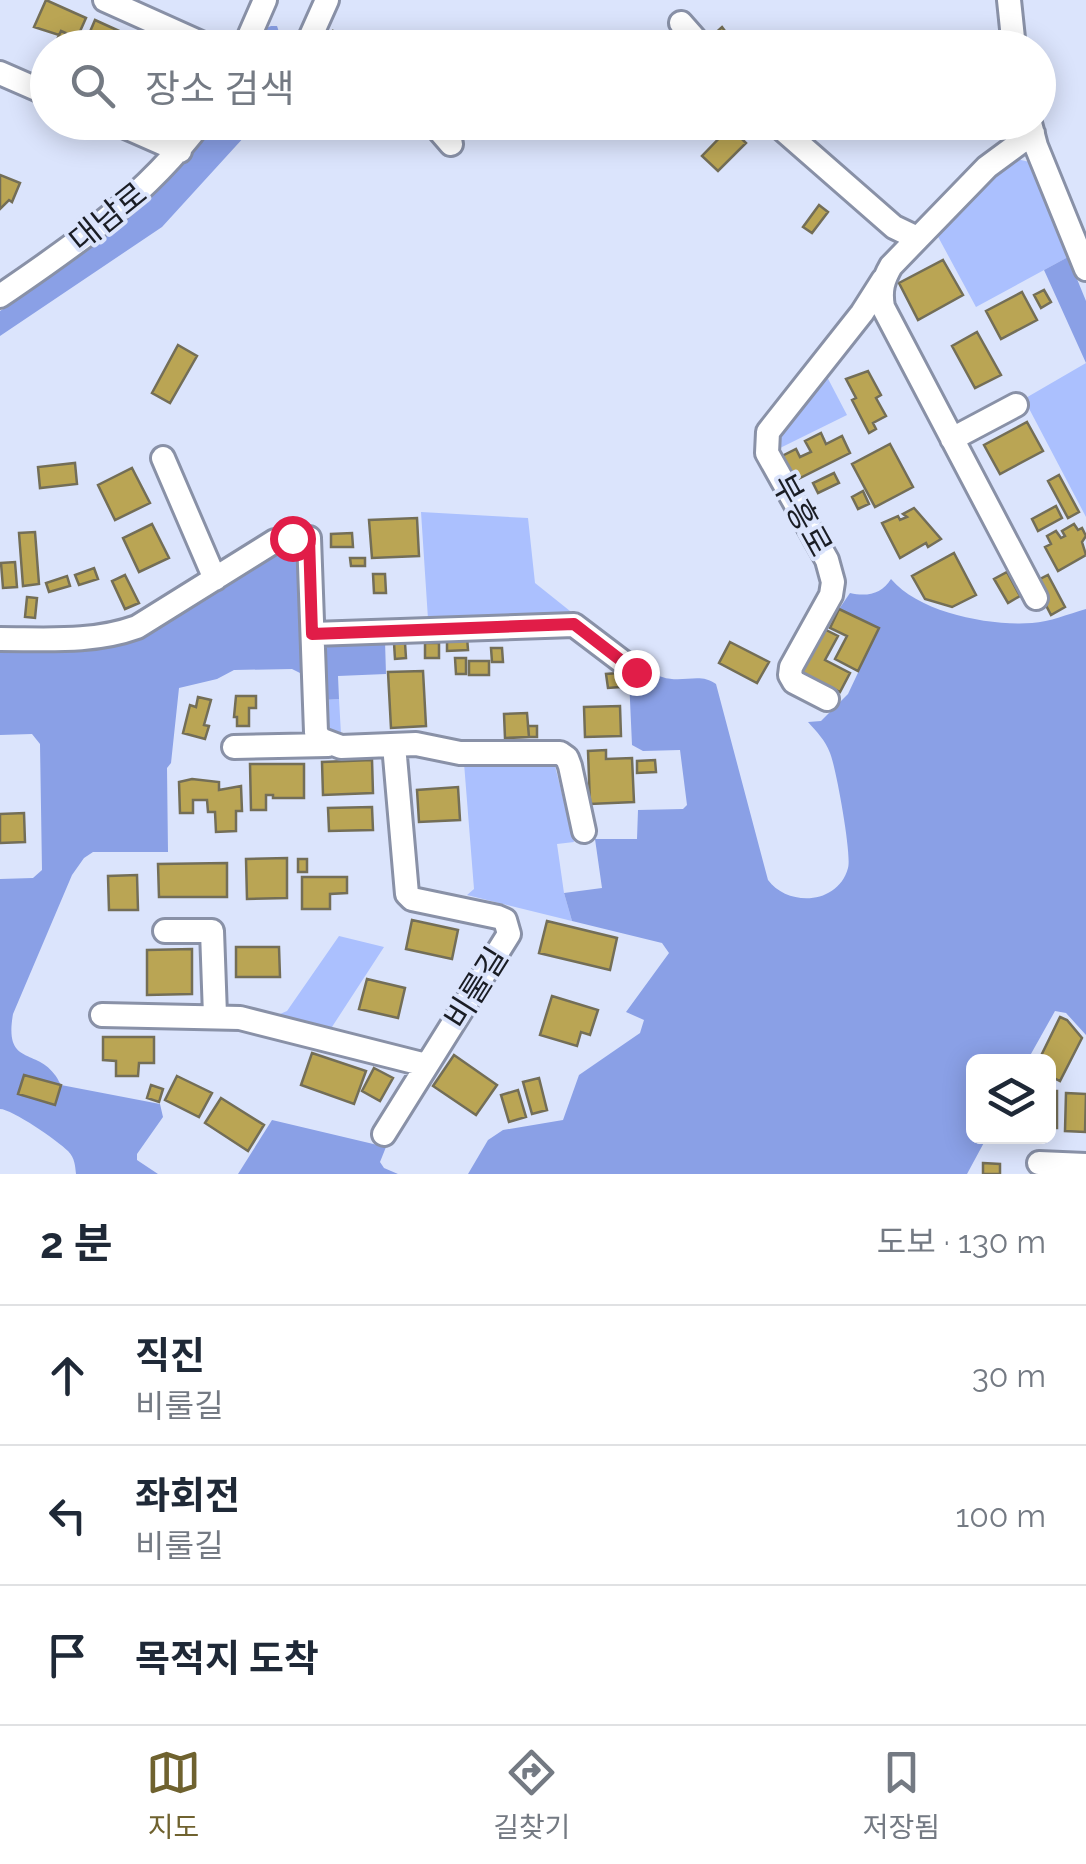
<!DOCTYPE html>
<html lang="ko">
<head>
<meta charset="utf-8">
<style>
  body { margin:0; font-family:Raleway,"Noto Sans KR",sans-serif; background:#f2f2f3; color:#1f2937 }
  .controls { position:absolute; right:30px; bottom:30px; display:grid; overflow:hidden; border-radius:15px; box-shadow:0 5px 25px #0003 }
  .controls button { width:90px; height:90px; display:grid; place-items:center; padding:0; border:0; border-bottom:2px solid #e0e1e3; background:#fff; color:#1f2937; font:50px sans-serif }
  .stop { position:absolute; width:30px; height:30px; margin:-22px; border:8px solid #e11d48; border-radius:50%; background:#fff }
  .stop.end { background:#e11d48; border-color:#fff; box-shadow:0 2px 10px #0008 }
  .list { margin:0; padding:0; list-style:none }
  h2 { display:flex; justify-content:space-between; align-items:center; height:130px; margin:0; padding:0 40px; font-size:42px }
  h2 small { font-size:32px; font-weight:400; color:#747a83 }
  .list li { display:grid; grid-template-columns:65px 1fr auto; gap:30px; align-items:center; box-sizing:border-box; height:140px; padding:0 40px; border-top:2px solid #e0e1e3 }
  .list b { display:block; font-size:38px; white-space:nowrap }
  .list p { margin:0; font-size:32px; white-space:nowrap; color:#747a83 }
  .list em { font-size:32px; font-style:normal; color:#747a83 }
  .icon { flex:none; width:55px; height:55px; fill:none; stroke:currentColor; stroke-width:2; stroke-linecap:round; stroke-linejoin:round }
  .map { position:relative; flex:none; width:1086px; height:1174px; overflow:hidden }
  .search { position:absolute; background:#fff; box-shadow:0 5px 25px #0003; left:30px; right:30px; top:30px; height:110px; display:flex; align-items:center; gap:25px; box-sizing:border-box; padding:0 35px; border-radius:55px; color:#747a83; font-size:38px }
  .sheet { height:550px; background:#fff }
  nav { display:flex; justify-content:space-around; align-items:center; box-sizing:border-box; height:140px; border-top:2px solid #e0e1e3; background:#fff; font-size:28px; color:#747a83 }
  nav a { display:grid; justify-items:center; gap:5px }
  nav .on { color:#6f622f }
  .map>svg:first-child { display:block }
  .green { fill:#abc0fe }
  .forest { fill:#8aa0e6; fill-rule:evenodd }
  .building { fill:#baa554; stroke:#736e57; stroke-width:2.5 }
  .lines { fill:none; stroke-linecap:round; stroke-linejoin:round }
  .minor-casing { stroke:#8991a7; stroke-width:28 }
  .minor { stroke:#fff; stroke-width:22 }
  .route { stroke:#e11d48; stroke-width:12 }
  .labels { text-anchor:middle; stroke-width:8; stroke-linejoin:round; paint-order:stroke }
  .street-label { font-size:32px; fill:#1a1d25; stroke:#dbe4fc }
</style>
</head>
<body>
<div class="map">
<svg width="1086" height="1174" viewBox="0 0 1086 1174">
  <rect width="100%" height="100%" fill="#dbe4fc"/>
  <path class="green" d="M1016,159L1030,162L1035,170L1068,257L976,307L936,233L979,187Z
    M1086,363V517L1024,399Z
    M824,371L847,415L776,450V431Z
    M421,512L528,518L535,583L575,615L428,619Z
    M339,699L341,734H335L327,727L324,700Z
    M464,763H549L555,766L574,842L557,844L564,893L572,921L467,895L474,889Z
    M339,936L384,947L330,1030L280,1014L287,1011Z"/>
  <path class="forest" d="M271,26H277L284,47L255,48L264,29Z
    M214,123H257L162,227L0,336V311C80,258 159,202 214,123Z
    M1068,257L1086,301V363L1044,270Z
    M294,547L299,553L304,675L292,669L234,670L217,679L179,688L171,763L167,768L168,852H93L84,858L72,875L13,1014C3,1072 42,1043 61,1085L160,1104L163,1117L137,1154V1160L158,1174H76C75,1166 75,1158 68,1151C58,1141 12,1109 0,1109V879L33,878L42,870L40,744L32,734L0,735V647L85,646L274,549ZM24,1075L60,1085L55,1105L18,1094Z
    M891,579C920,613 989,626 1032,623C1050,622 1068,614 1086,609V1035L1066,1013L1055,1011L1027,1061L974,1062V1136L987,1137L967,1174H468L488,1140L503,1130L563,1120L579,1075L640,1033L644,1020L626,1012L669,953L662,943L572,921L564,893L602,888L595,839H637L638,810L683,809L687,805L680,750L643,751L632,745L629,678L645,668C675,691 696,669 716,684L768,880C788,907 838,905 848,868C852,856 836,767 830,753C825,740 817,732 808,722L821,721L848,694L879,628L839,609L850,593C867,597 882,594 891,579Z
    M385,641L386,674L338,676L339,699L324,700L322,645Z
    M272,1120L386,1147L380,1162L384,1168L398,1174H238Z"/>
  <path class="building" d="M46,0L86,18L77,38L61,31L59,35L34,27Z
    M95,20L128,35L123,48H83Z
    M722,27L728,35L718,43L712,36Z
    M61,31L77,38L73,48H57L55,44Z
    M333,31L359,43L357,48L326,47Z
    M135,38L157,48H130Z
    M730,127L746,143L718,171L702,156Z
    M0,175L20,183L12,202L9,200L0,209Z
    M819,205L828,212L812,233L803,227Z
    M943,260L963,295L918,320L899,283Z
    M1044,290L1051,302L1041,308L1034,295Z
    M1022,292L1037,320L1001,339L986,311Z
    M977,332L1001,375L975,388L952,346Z
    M178,345L197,356L170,403L152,393Z
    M868,371L881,395L876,398L886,416L873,423L876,429L869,433L852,400L856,398L846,379Z
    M1027,422L1043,451L1000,474L984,445Z
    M821,433L826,444L842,436L850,453L794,481L782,456L796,449L800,457L811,452L805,441Z
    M890,444L913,487L875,507L852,464Z
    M75,463L77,484L40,488L38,467Z
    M132,468L150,503L115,520L98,485Z
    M834,473L839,483L818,493L813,483Z
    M1059,475L1079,512L1068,518L1048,481Z
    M863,491L869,504L858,509L852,497Z
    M1056,506L1062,518L1038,531L1032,519Z
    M914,508L941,539L928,547L926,543L900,558L882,523L898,516L900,520L907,517L903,514Z
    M417,518L419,556L372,558L369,520Z
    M152,524L169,558L139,572L123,538Z
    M1074,524L1078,530L1082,528L1086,536L1082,542L1086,555L1058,571L1045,547L1051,544L1047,536L1056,531L1061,538L1065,536L1062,531Z
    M35,532L39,584L23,586L19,533Z
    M352,533L353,547H331V534Z
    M954,553L976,595L952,607L925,599L912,576Z
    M350,558H365V566H351Z
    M15,562L17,587L3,588L1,563Z
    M94,568L98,579L79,585L75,575Z
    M1007,572L1020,596L1008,603L994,579Z
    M373,574H385L386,593H374Z
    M125,575L139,603L125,609L112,581Z
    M1048,575L1065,607L1051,615L1034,582Z
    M67,576L70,586L49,592L46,583Z
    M27,597L37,598L35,618L25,617Z
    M839,609L879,628L858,671L835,659L847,636L830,628Z
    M822,628L838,636L825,660L850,673L840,692L799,671Z
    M447,637H467L468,650L447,651Z
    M730,642L769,662L757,683L719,663Z
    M394,643H405L406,658L395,659Z
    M425,643H439V658H425Z
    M491,648H502L503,662H492Z
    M455,658H466V674H456Z
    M469,661H489V675H469Z
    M423,671L426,726L391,728L388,672Z
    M618,673L620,687L608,688L606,674Z
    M236,696H256V708H249V726H237V717H234Z
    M198,697L211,700L204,725L209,726L205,739L183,733L190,705L196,707Z
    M620,706L621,736L585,737L584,707Z
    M527,713L529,737L505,738L504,714Z
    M528,726H537V737H529Z
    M606,750V759L632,758L634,802L590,804L588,751Z
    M372,760L373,793L323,795L322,762Z
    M655,760L656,772L637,773V761Z
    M250,764H304V798H273V795H266V810H251Z
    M192,779L219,782V790L241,786L242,811H236V831L216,832L215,812H208L207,800H193V813H180L179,782Z
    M458,787L460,820L419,822L417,790Z
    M372,807L373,830L329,831L328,808Z
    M24,813L25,842L0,843V814Z
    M287,858V898L247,899L246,859Z
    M298,859H307V872H298Z
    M227,863V897H159L158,864Z
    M137,875L138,910H109L108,876Z
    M302,877H347V893L330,894V909H302Z
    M412,920L458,930L452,959L406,949Z
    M547,921L617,938L610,970L539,953Z
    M236,947H279L280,977H236Z
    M192,949V994L147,995V950Z
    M367,979L405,988L398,1018L359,1009Z
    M552,996L598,1010L590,1035L581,1032L577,1046L540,1035Z
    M1060,1017L1067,1020L1082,1038L1060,1081L1048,1075V1062H1038Z
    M103,1037H154V1063H139L138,1076H116V1061L103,1060Z
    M312,1053L366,1071L354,1104L301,1085Z
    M454,1055L497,1085L476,1115L433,1086Z
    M374,1068L393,1078L380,1101L362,1091Z
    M24,1075L61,1085L55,1105L18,1094Z
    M177,1076L212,1093L199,1117L165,1100Z
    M539,1078L547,1110L532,1114L523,1082Z
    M151,1085L163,1089L159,1102L147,1098Z
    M518,1090L526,1117L509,1122L501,1095Z
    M1048,1091H1057V1128H1048Z
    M1066,1093L1086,1094L1085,1132L1065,1131Z
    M221,1098L264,1125L248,1151L205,1123Z
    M983,1163L1000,1164V1174H983Z"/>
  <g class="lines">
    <defs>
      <path id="minor" d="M105,0L212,48
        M1009,0L1014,48
        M681,23L703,48
        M244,48L265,0
        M313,48L310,38L327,0
        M0,73L48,94
        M114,122L180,151
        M432,122L451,144
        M774,122L894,227L917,238
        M1030,123L1036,146L1086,269
        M1033,133L987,167L891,266C883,280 880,290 883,307L1036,598
        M0,296C75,245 146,196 201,122
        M952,439L1016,405
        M163,458L215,579
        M313,634L574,625L636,672
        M0,639C47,639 93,643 137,627L275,541L309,538L316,732L320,739L341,747L416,744L460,753H560L567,758L570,766L584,831
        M827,699L794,682L790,675L791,667L831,595L833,582L827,560L767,453L768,432L862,313L883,280
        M234,747L328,745
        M165,931H212L215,1015
        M102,1015L240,1018L426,1065
        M384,1134L509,934L505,920L498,917L412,899L407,894L394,745
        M1039,1163L1086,1165"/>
    </defs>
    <use href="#minor" class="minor-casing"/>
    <use href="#minor" class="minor"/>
  </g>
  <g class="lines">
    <path class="route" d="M292,538H309L312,634L574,624L636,672"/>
  </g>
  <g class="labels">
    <g class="street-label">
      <text transform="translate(108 217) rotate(-39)" y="11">대남로</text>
      <text transform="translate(802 515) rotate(61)" y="11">부흥로</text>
      <text transform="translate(476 988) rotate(-58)" y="11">비룰길</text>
    </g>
  </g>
</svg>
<div class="controls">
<button><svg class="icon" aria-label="layers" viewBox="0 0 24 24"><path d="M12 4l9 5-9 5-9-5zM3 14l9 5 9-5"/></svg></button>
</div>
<div class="stop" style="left:292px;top:538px"></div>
<div class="stop end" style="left:636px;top:672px"></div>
<div class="search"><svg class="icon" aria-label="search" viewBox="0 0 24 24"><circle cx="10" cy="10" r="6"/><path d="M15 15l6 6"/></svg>장소 검색</div>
</div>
<section class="sheet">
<h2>2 분<small>도보 · 130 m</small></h2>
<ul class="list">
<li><svg class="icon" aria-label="ahead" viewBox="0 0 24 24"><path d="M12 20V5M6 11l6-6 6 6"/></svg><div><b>직진</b><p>비룰길</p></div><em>30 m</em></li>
<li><svg class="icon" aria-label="left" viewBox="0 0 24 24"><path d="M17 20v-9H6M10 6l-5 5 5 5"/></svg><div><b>좌회전</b><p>비룰길</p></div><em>100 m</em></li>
<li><svg class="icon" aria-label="arrive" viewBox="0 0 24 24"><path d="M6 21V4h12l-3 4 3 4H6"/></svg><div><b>목적지 도착</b></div></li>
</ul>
</section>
<nav>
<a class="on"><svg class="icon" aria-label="map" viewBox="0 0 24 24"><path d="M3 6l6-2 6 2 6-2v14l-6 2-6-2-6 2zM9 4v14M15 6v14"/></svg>지도</a>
<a><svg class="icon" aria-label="directions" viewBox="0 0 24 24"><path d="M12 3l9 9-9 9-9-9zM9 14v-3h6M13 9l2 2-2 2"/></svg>길찾기</a>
<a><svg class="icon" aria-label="saved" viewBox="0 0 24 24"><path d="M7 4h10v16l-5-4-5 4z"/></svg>저장됨</a>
</nav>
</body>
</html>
